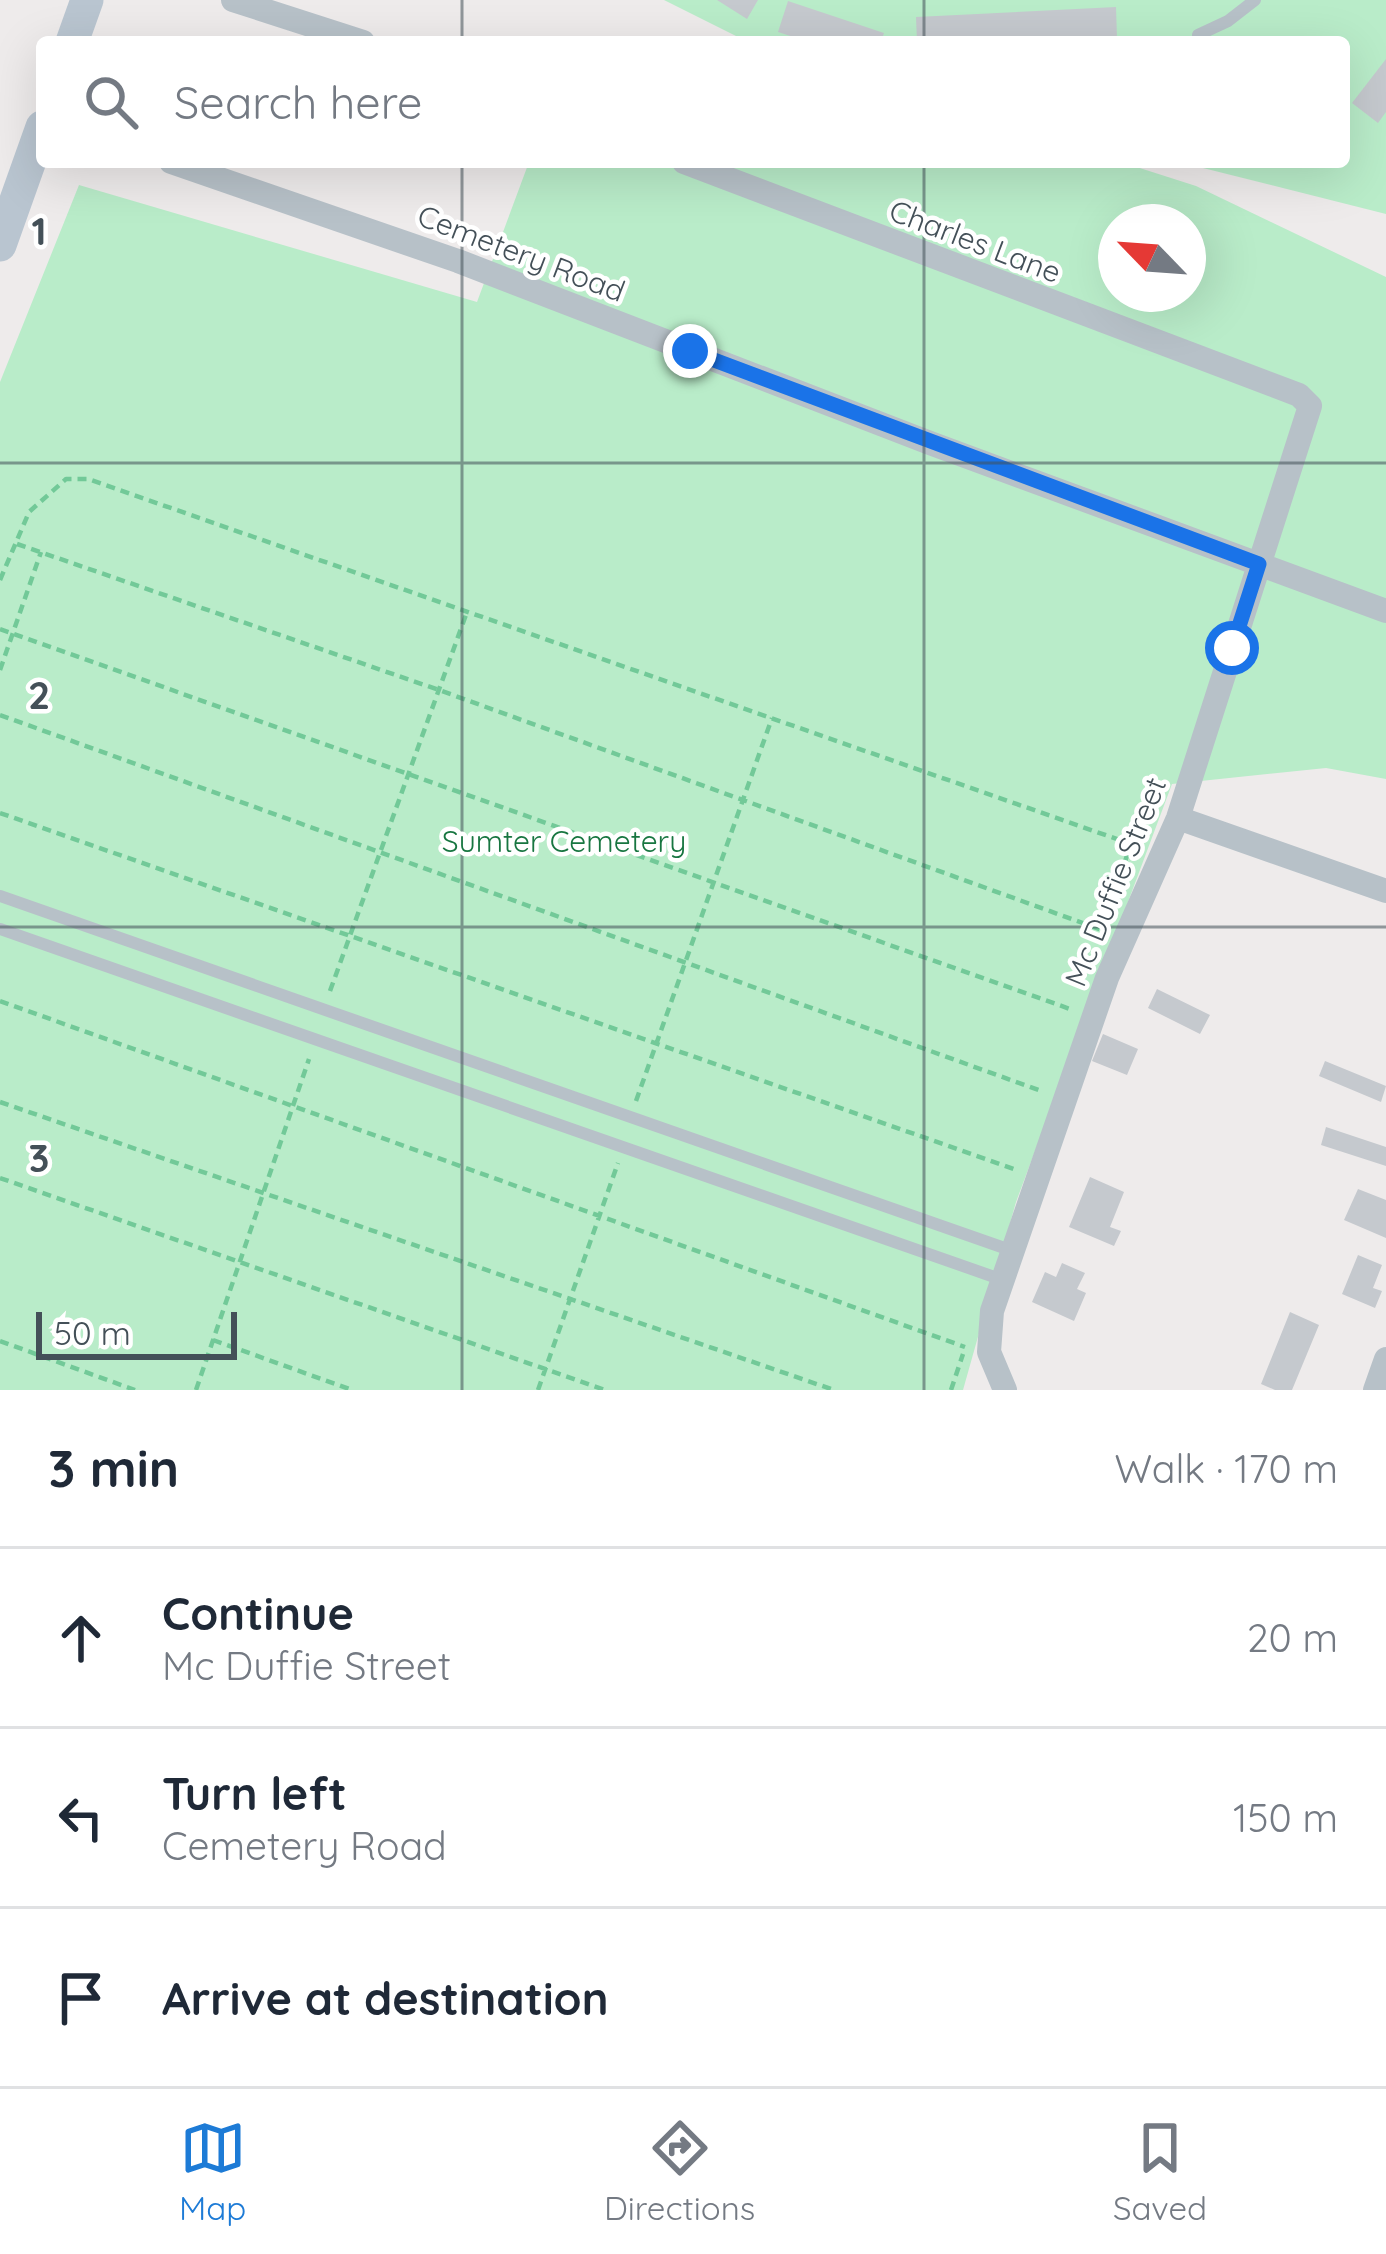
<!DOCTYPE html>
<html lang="en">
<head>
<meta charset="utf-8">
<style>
  body { margin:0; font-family:Quicksand,sans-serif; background:#f2f2f3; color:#1f2937 }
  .compass { position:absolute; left:1098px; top:204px; width:108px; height:108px; border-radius:50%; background:#fff; box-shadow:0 12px 48px #0002; rotate:295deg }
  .scale { position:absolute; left:36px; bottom:30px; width:201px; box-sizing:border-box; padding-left:12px; border:6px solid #445058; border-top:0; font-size:33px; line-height:42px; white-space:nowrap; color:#445058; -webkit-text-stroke:9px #fff; paint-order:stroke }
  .stop { position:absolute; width:36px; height:36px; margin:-27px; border:9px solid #1a73e8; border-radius:50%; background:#fff }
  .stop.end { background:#1a73e8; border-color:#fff; box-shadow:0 3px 12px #0008 }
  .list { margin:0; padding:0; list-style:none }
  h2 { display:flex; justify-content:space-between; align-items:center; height:156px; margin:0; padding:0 48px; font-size:51px }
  h2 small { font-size:39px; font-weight:400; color:#747a83 }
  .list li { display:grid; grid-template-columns:78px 1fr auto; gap:36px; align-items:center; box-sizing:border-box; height:180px; padding:0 48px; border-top:3px solid #e0e1e3 }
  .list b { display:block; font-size:45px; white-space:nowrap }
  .list p { margin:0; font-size:39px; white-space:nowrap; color:#747a83 }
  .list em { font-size:39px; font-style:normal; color:#747a83 }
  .icon { flex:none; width:66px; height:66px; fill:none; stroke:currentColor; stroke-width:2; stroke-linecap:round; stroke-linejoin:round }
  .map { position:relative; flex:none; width:1386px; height:1390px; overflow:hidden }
  .search { position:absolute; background:#fff; box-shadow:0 12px 48px #0002; left:36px; right:36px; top:36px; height:132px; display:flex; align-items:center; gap:30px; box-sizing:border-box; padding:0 42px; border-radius:12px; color:#747a83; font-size:45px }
  .sheet { height:696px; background:#fff }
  nav { display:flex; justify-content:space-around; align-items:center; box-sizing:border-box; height:168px; border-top:3px solid #e0e1e3; background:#fff; font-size:33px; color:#747a83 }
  nav a { display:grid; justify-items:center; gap:6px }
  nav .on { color:#1d7bd6 }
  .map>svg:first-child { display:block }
  .green { fill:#b9ecc9; fill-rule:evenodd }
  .building { fill:#c5c9ce }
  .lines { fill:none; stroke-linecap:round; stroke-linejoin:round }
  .path { stroke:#72c998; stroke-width:4.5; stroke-dasharray:9 6; stroke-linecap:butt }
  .lane { stroke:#b7c1c8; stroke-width:12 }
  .street { stroke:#b7c1c8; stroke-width:24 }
  .secondary { stroke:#b9c5d0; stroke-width:33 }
  .route { stroke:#1a73e8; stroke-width:15 }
  .grid { fill:none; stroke:#445058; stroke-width:3; stroke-opacity:0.55 }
  .labels { text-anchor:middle; stroke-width:9; stroke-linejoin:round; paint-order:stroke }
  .street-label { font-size:30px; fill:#445058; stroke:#fff }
  .park-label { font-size:30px; fill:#187641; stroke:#fff }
  .grid-label { font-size:39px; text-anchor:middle; font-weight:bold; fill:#445058; stroke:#fff; stroke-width:9; stroke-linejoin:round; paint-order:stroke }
</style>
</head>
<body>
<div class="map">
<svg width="1386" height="1390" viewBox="0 0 1386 1390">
  <rect width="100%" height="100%" fill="#eeebeb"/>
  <path class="green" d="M664,0H1386V214L1179,162H1344V42H748Z
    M529,162H1121L1196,186L1386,277V779L1326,768L1172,784L1016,1202L963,1390H0V382L79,185L477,302ZM1116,222H1188V294H1116Z"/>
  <path class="building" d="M717,0H758L747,19Z
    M788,1L884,33L881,42H809L778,32Z
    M1116,7L1117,38L917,42L916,17Z
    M1386,59V112L1378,123L1352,103Z
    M1157,989L1210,1015L1200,1034L1148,1008Z
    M1103,1034L1138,1049L1127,1075L1092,1061Z
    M1325,1061L1386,1086L1381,1102L1319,1076Z
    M1326,1127L1386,1147V1166L1321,1145Z
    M1090,1177L1124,1192L1110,1227L1121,1231L1114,1246L1069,1227Z
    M1358,1189L1386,1200V1238L1344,1220Z
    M1358,1255L1382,1265L1373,1288L1382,1291L1375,1308L1342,1294Z
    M1062,1263L1085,1273L1077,1289L1086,1293L1074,1321L1032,1302L1045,1272L1056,1277Z
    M1290,1312L1319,1325L1292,1390H1275L1261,1384Z"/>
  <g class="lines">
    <path class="path" d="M17,544L439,690L1102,930
      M0,580L29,512L66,479H88L1131,844L1114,893
      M0,629L1070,1009
      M0,670L41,552
      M0,715L1044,1092
      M0,813L1014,1169
      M330,991L467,612
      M0,1001L965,1347
      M636,1101L772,718
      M0,1102L834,1390
      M0,1178L605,1390
      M213,1340L352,1390
      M0,1341L135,1390
      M196,1390L309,1059
      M538,1390L618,1163
      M951,1390L963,1354"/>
    <path class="lane" d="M1198,35L1228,21L1255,0
      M0,896L1013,1251
      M0,929L1003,1280"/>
    <path class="street" d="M233,0L363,42
      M171,162L458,261L930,443L1386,611
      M684,162L1299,395L1310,406L1178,818L1107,978L992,1311L989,1352L1005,1390
      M1178,818L1386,891
      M1375,1390L1386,1359"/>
    <path class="secondary" d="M72,42L87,0
      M0,245L42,127"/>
  </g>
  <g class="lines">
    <path class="route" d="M690,351L1259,564L1232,648"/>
  </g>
  <path class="grid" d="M462,0V42M924,0V42M462,162V1390M924,162V1390M0,463H1386M0,927H1386"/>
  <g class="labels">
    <g class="street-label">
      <text transform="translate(975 242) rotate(21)" y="10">Charles Lane</text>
      <text transform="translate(521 254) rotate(21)" y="10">Cemetery Road</text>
      <text transform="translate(1116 882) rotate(-68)" y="10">Mc Duffie Street</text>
    </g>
    <g class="park-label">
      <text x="564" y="852">Sumter Cemetery</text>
    </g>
  </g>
  <g class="grid-label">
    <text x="39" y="245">1</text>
    <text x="39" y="709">2</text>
    <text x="39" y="1172">3</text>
  </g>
</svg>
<svg class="compass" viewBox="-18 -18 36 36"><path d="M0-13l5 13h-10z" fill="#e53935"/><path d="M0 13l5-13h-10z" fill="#747a83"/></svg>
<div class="scale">50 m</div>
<div class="stop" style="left:1232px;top:648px"></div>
<div class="stop end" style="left:690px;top:351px"></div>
<div class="search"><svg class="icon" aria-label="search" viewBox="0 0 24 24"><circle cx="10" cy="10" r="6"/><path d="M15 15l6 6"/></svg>Search here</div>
</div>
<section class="sheet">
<h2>3 min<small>Walk · 170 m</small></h2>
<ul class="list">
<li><svg class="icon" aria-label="ahead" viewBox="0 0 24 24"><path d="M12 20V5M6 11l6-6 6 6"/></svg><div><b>Continue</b><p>Mc Duffie Street</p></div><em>20 m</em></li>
<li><svg class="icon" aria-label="left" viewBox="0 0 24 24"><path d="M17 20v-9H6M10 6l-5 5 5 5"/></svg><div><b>Turn left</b><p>Cemetery Road</p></div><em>150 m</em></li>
<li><svg class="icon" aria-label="arrive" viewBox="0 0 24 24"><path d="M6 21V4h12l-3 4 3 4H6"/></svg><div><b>Arrive at destination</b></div></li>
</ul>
</section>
<nav>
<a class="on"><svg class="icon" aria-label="map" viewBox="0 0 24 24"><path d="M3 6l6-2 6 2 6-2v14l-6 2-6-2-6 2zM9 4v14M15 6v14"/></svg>Map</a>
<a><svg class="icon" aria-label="directions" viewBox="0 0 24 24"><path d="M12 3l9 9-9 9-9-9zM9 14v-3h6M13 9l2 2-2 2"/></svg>Directions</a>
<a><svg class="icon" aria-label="saved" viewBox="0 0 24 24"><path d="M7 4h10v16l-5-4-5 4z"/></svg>Saved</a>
</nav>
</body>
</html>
